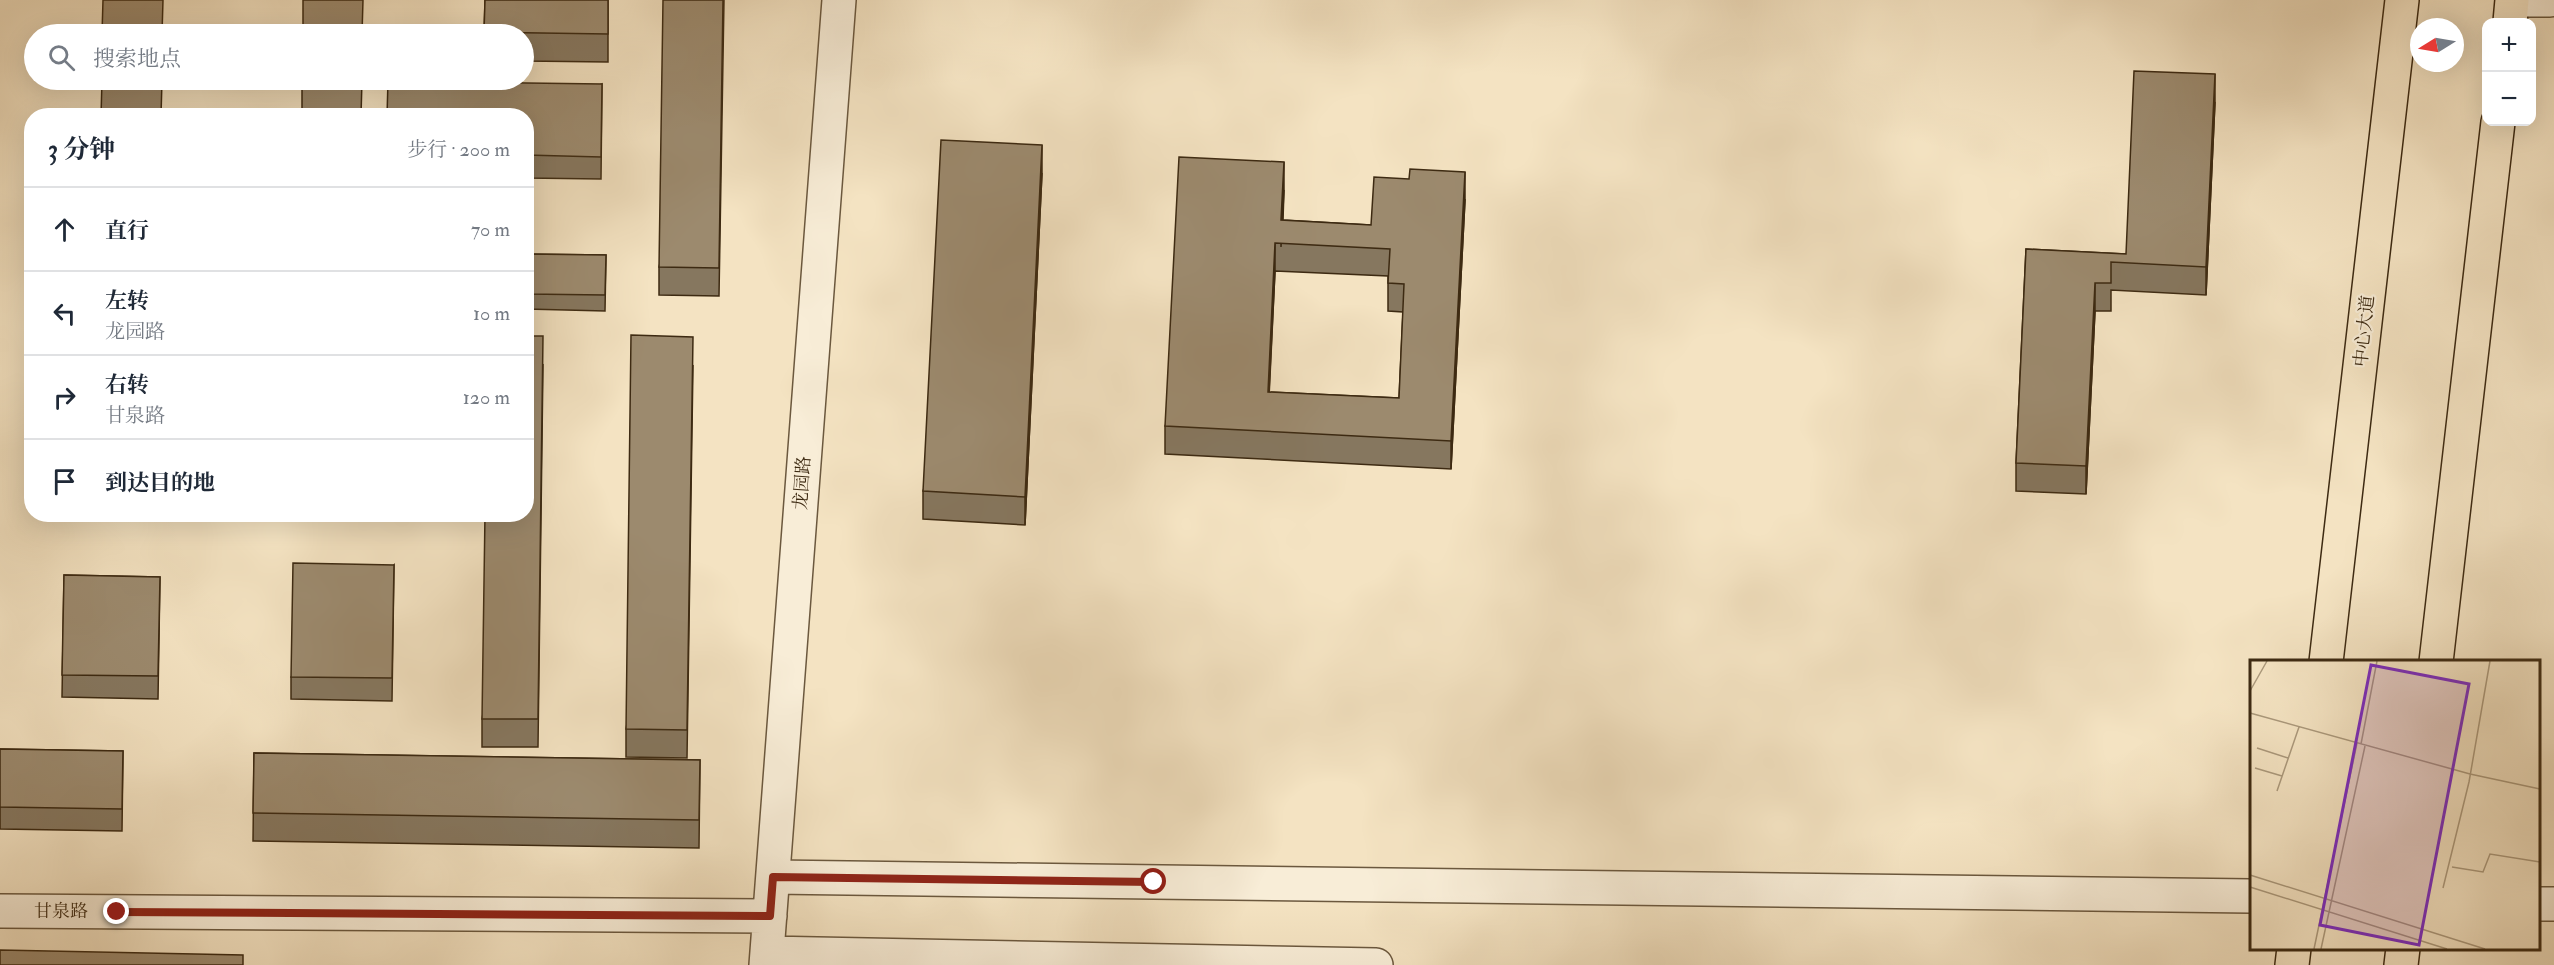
<!DOCTYPE html>
<html lang="zh">
<head>
<meta charset="utf-8">
<style>
  body { margin:0; font-family:"IM FELL Double Pica","Noto Serif SC",serif; background:#f6f6f7; color:#1f2937 }
  .controls { position:absolute; right:18px; top:18px; display:grid; overflow:hidden; border-radius:12px; box-shadow:0 6px 24px #0002 }
  .controls button { width:54px; height:54px; display:grid; place-items:center; padding:0; border:0; border-bottom:2px solid #e0e1e3; background:#fff; color:#1f2937; font:30px sans-serif }
  .compass { position:absolute; left:2410px; top:18px; width:54px; height:54px; border-radius:50%; background:#fff; box-shadow:0 6px 24px #0002; rotate:259deg }
  .stop { position:absolute; width:18px; height:18px; margin:-14px; border:4px solid #8f2418; border-radius:50%; background:#fff }
  .stop.end { background:#8f2418; border-color:#fff; box-shadow:0 2px 6px #0008 }
  .list { margin:0; padding:0; list-style:none }
  h2 { display:flex; justify-content:space-between; align-items:center; height:78px; margin:0; padding:0 24px; font-size:26px }
  h2 small { font-size:20px; font-weight:400; color:#747a83 }
  .list li { display:grid; grid-template-columns:39px 1fr auto; gap:18px; align-items:center; box-sizing:border-box; height:84px; padding:0 24px; border-top:2px solid #e0e1e3 }
  .list b { display:block; font-size:22px; white-space:nowrap }
  .list p { margin:0; font-size:20px; white-space:nowrap; color:#747a83 }
  .list em { font-size:20px; font-style:normal; color:#747a83 }
  .icon { flex:none; width:33px; height:33px; fill:none; stroke:currentColor; stroke-width:2; stroke-linecap:round; stroke-linejoin:round }
  .map { position:relative; flex:none; width:2554px; height:965px; overflow:hidden }
  .search { position:absolute; background:#fff; box-shadow:0 6px 24px #0002; left:24px; top:24px; width:510px; height:66px; display:flex; align-items:center; gap:15px; box-sizing:border-box; padding:0 21px; border-radius:33px; color:#747a83; font-size:22px }
  .panel { position:absolute; background:#fff; box-shadow:0 6px 24px #0002; left:24px; top:108px; width:510px; height:414px; border-radius:24px }
  .map>svg:first-child { display:block }
  .lines { fill:none; stroke-linecap:round; stroke-linejoin:round }
  .minor-casing { stroke:#6b583e; stroke-width:36 }
  .major-casing { stroke:#3d2a12; stroke-width:36 }
  .minor { stroke:#f8edd7; stroke-width:33 }
  .major { stroke:#f4e3c2; stroke-width:33 }
  .wall { fill:#86775f; stroke:#3d2a12; stroke-width:1.5; fill-rule:evenodd }
  .shaded-wall { fill:#6d614d; stroke:#3d2a12; stroke-width:1.5 }
  .building { fill:#9c8a6e; stroke:#3d2a12; stroke-width:1.5; fill-rule:evenodd }
  .route { stroke:#8f2418; stroke-width:8 }
  .labels { text-anchor:middle; stroke-width:4.5; stroke-linejoin:round; paint-order:stroke }
  .street-label { font-size:18px; fill:#3d2a12; stroke:#f8edd7 }
  .inset-road { fill:none; stroke:#ab997c; stroke-width:1.5 }
  .view { fill:#7b2cbf; fill-opacity:0.15; stroke:#7b2cbf; stroke-width:3 }
  .inset-edge { fill:none; stroke:#3d2a12; stroke-width:3 }
</style>
</head>
<body>
<div class="map">
<svg width="2554" height="965" viewBox="0 0 2554 965">
  <rect width="100%" height="100%" fill="#f4e3c2"/>
  <filter id="stains"><feTurbulence type="fractalNoise" baseFrequency=".00333" numOctaves="4"/><feColorMatrix values="0 0 0 0 .2 0 0 0 0 .09 0 0 0 0 .02 0 0 0 .5 -.17"/></filter>
  <radialGradient id="worn" r=".72"><stop offset=".6" stop-color="#630" stop-opacity="0"/><stop offset="1" stop-color="#630" stop-opacity=".3"/></radialGradient>
  <g class="lines">
    <defs>
      <path id="minor" d="M2515,0H2550
        M773,877L2251,896
        M2538,904H2554
        M0,911L770,916
        M767,953L1376,965
        M766,965L839,0"/>
      <path id="major" d="M2510,22L2512,0
        M2326,662L2402,0
        M2436,662L2498,122
        M2292,965L2294,948
        M2401,965L2403,948"/>
    </defs>
    <use href="#minor" class="minor-casing"/>
    <use href="#major" class="major-casing"/>
    <use href="#minor" class="minor"/>
    <use href="#major" class="major"/>
  </g>
  <path class="wall" d="M485,0H608V62L524,61V34H484Z
    M724,0L719,296L659,295V267Z
    M602,84L601,179L526,178V116Z
    M2215,102L2206,295L2111,290V311H2095L2086,494L2016,491V463L2026,249L2126,254Z
    M1042,173L1025,525L923,519V491Z
    M1284,190L1283,220L1371,225L1465,200L1451,469L1165,454V426ZM1275,271L1388,276V311L1403,312L1399,398L1269,392Z
    M526,254L606,255L605,311L526,309Z
    M543,364L538,747H482V719Z
    M693,365L687,758L626,757V729Z
    M394,565L392,701L291,699V677Z
    M64,575L160,577L158,699L62,697Z
    M0,749L123,751L122,831L0,829Z
    M254,753L700,760L699,848L253,841Z"/>
  <path class="shaded-wall" d="M2215,74V102L2206,295V267Z
    M1042,145V173L1025,525V497Z
    M1284,162V190L1281,247V220Z
    M1465,172V200L1451,469V441Z
    M1275,243V271L1268,419V392Z
    M2095,283V311L2086,494V466Z"/>
  <path class="building" d="M103,0H163L162,34H102Z
    M303,0H363L362,34H303Z
    M485,0H608V34L484,32Z
    M663,0H723L719,268L659,267Z
    M2134,71L2215,74L2206,267L2111,262V283H2095L2086,466L2016,463L2026,249L2126,254Z
    M102,80H162L161,116H101Z
    M302,80H362L361,116H302Z
    M388,81L602,84L601,157L526,155V116H387Z
    M941,140L1042,145L1025,497L923,491Z
    M1179,157L1284,162L1281,220L1371,225L1374,177L1409,179L1410,169L1465,172L1451,441L1165,426ZM1275,243L1390,249L1388,283L1404,284L1399,398L1268,392Z
    M526,254L606,255L605,295L526,294Z
    M631,335L693,337L687,730L626,729Z
    M526,336H543L538,719H482L485,514H526Z
    M293,563L394,565L392,678L291,677Z
    M64,575L160,577L158,676L62,675Z
    M0,749L123,751L122,809L0,807Z
    M254,753L700,760L699,820L253,813Z
    M0,950L243,955V965H0Z"/>
  <g class="lines">
    <path class="route" d="M117,912L770,916L773,877L1154,882"/>
  </g>
  <g class="labels">
    <g class="street-label">
      <text transform="translate(2364 331) rotate(-84)" y="6">中心大道</text>
      <text transform="translate(802 483) rotate(-86)" y="6">龙园路</text>
      <text x="61" y="917">甘泉路</text>
    </g>
  </g>
  <g transform="translate(2250 660)">
    <rect width="290" height="290" fill="#f4e3c2"/>
    <path class="inset-road" d="M0,31L17,1M0,53L220,114L290,129M111,84L127,1M7,88L38,98M5,108L32,116M27,131L49,67M202,207L233,212L240,194L290,202M0,215L235,289M0,227L197,289M193,228L219,122L240,1M64,289L107,83M71,289L115,86"/>
    <path class="view" d="M121,5L219,24L169,285L70,265Z"/>
    <rect width="290" height="290" class="inset-edge"/>
  </g>
  <rect width="100%" height="100%" filter="url(#stains)"/>
  <rect width="100%" height="100%" fill="url(#worn)"/>
</svg>
<div class="controls">
<button>+</button>
<button>−</button>
</div>
<svg class="compass" viewBox="-18 -18 36 36"><path d="M0-13l5 13h-10z" fill="#e53935"/><path d="M0 13l5-13h-10z" fill="#747a83"/></svg>
<div class="stop" style="left:1154px;top:882px"></div>
<div class="stop end" style="left:117px;top:912px"></div>
<div class="search"><svg class="icon" aria-label="search" viewBox="0 0 24 24"><circle cx="10" cy="10" r="6"/><path d="M15 15l6 6"/></svg>搜索地点</div>
<section class="panel">
<h2>3 分钟<small>步行 · 200 m</small></h2>
<ul class="list">
<li><svg class="icon" aria-label="ahead" viewBox="0 0 24 24"><path d="M12 20V5M6 11l6-6 6 6"/></svg><div><b>直行</b></div><em>70 m</em></li>
<li><svg class="icon" aria-label="left" viewBox="0 0 24 24"><path d="M17 20v-9H6M10 6l-5 5 5 5"/></svg><div><b>左转</b><p>龙园路</p></div><em>10 m</em></li>
<li><svg class="icon" aria-label="right" viewBox="0 0 24 24"><path d="M7 20v-9h11M14 6l5 5-5 5"/></svg><div><b>右转</b><p>甘泉路</p></div><em>120 m</em></li>
<li><svg class="icon" aria-label="arrive" viewBox="0 0 24 24"><path d="M6 21V4h12l-3 4 3 4H6"/></svg><div><b>到达目的地</b></div></li>
</ul>
</section>
</div>
</body>
</html>
